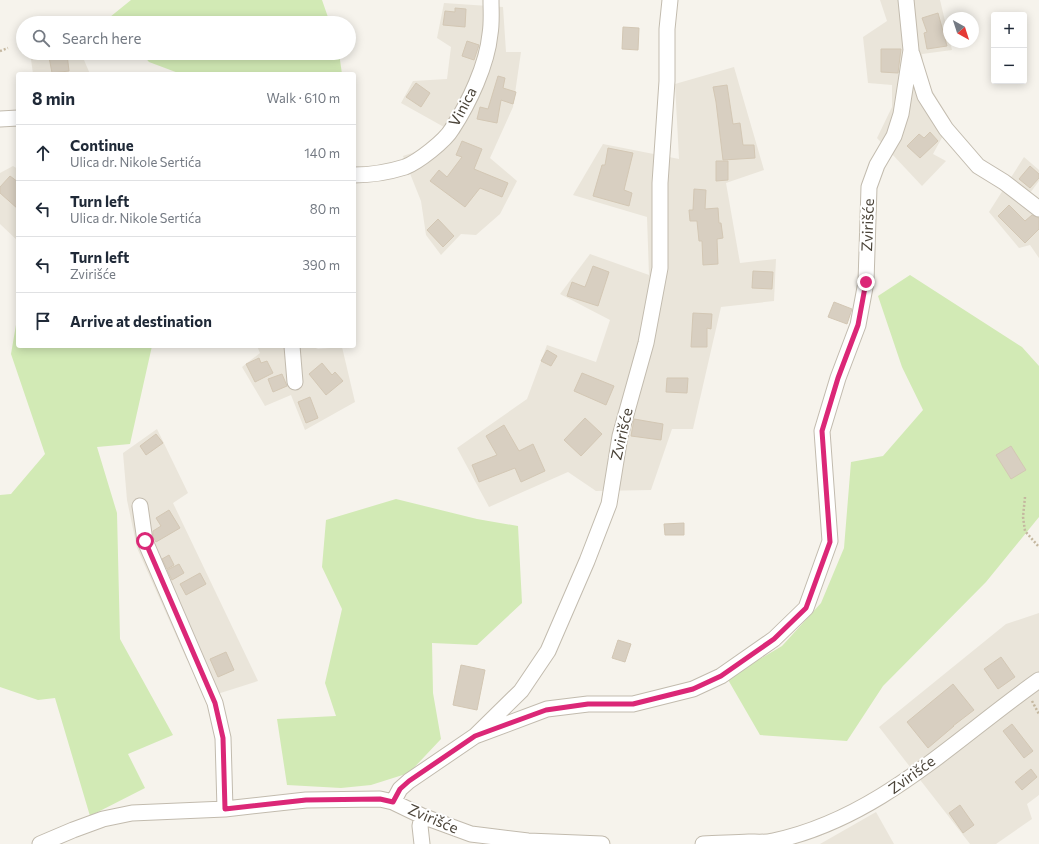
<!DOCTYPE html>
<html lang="en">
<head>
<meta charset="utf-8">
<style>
  body { margin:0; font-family:Commissioner,sans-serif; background:#f6f6f7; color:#1f2937 }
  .controls { position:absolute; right:12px; top:12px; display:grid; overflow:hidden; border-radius:4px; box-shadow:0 2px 10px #0003 }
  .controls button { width:36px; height:36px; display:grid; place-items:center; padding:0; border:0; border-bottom:1px solid #e0e1e3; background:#fff; color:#1f2937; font:20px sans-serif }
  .compass { position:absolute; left:943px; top:12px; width:36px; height:36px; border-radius:50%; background:#fff; box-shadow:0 2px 10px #0003; rotate:141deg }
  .stop { position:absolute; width:12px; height:12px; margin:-9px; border:3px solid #db2777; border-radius:50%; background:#fff }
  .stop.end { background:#db2777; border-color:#fff; box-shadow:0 1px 4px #0008 }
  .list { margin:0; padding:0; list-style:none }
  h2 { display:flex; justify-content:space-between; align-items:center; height:52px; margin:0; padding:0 16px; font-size:17px }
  h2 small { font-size:13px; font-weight:400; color:#747a83 }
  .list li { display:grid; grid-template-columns:26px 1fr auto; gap:12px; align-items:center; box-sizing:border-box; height:56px; padding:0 16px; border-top:1px solid #e0e1e3 }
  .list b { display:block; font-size:15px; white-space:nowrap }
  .list p { margin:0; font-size:13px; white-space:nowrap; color:#747a83 }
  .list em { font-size:13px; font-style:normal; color:#747a83 }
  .icon { flex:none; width:22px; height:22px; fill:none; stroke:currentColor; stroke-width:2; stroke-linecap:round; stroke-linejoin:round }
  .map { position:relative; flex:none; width:1039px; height:844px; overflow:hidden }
  .search { position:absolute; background:#fff; box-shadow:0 2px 10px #0003; left:16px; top:16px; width:340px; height:44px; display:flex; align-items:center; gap:10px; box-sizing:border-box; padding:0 14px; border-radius:22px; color:#747a83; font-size:15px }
  .panel { position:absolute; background:#fff; box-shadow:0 2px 10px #0003; left:16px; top:72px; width:340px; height:276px; border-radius:4px }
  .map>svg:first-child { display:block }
  .residential { fill:#eae5da }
  .green { fill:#d2eab5 }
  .building { fill:#d8cfc1; stroke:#d3c7b4 }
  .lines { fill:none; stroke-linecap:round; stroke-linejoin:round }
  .minor-casing { stroke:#c2bbae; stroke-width:17 }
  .path { stroke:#c4b79f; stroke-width:2.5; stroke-dasharray:2 2; stroke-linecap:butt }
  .minor { stroke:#fff; stroke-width:15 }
  .route { stroke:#db2777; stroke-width:5 }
  .labels { text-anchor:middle; stroke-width:4; stroke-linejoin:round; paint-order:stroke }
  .street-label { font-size:15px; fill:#4b4439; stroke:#fff }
</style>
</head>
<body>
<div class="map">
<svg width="1039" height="844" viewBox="0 0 1039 844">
  <rect width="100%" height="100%" fill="#f6f3ec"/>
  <path class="residential" d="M880,0H940L952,50L922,54L925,79L951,121L933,154L946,161L922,186L877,138L892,107V85L868,83L863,37L887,21Z
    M444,3L503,7L506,52H521L513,107L490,158L517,181L500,214L476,235L461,234L441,255L426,235L421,201L403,156L424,149L444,127L401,103L413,81L447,79L451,47L437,38Z
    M57,53H81L90,74H33L31,59Z
    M734,67L764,170L726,183L740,263L776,259L774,301L721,307L693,429H672L651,490L596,491L568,472L489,507L457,448L527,399L547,345L596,362L610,320L560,294L590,254L649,275L647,217L573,195L603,144L679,159L675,84Z
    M1024,157L1039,170V181L1030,193L1039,201V258L1030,245L1019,248L989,212Z
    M13,166L18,169V241L0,224V173Z
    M257,346H311L318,349L342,347L355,402L305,430L291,395L265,406L242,367L260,353Z
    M157,429L188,493L173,503L258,681L211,696L186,658L137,548L127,500L123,453Z
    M1039,613V795L1027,804L1032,819L996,844H970L879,727L1006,624Z
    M876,812L894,844H820Z"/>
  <path class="green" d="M131,0H322L330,23H116L110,17Z
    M141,53H339L342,74H181L149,62Z
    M910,275L1022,347L1039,366V517L986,582L883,686L847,741L760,735L727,678L782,646L821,603L844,548L851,462L883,456L923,410L902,367L878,296Z
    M18,313V346H152L130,444L97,447L117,513L120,639L173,735L128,754L145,788L90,816L55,698L38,700L0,687V495L11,494L45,454L11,354Z
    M396,499L477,519L518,526L522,603L477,645L432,643L433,693L441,739L409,773L371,785L341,788L287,785L277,719L336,716L325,683L342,609L322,567L326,520Z"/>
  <path class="building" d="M455,8L466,9L465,27L443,25L445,11L455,12Z
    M938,13L947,46L927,49L924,33L927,32L922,18Z
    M623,27L639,28L638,50L622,49Z
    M467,41L479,45L474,60L462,56Z
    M881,49H901L898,73L881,72Z
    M67,54L69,71L52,73L49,57Z
    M498,76L505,78L503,88L516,92L513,104L501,100L497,123L477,119L480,107L488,109Z
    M416,83L430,93L421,107L406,97Z
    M727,85L733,124L740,123L743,145H754L755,158L723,160L716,102L713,87Z
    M930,132L938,141L920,158L907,146L919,134L924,138Z
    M462,141L482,149L474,169L508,183L502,197L480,188L465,207L430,181L439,170L447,177L462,157L456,155Z
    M608,148L633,153L624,190L632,193L629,206L593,196L602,165H605Z
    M716,161H728V180L716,181Z
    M1030,166L1039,174V178L1030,188L1019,179Z
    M10,176L18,182V209L0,193V187Z
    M694,189L706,190L705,209L718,208L719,223H721L723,238L717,239L718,264L703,265L702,241H699L697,221H690L689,210H693Z
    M1009,205L1025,221L1032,215L1039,218V229L1025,243L998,216Z
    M438,219L454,236L443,247L427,230Z
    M593,266L609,272L598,306L567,296L572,282L585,287Z
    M753,271L773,272L772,289L752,288Z
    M834,302L852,309L847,324L828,317Z
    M693,313L712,314L711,329L707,328V347H691Z
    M547,350L557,356L551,366L541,361Z
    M259,358L261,363L267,361L273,373L255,382L246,364Z
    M322,363L332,375L335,372L343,381L326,395L309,374Z
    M582,373L614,386L606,405L574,391Z
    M282,374L287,386L273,392L268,379Z
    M667,378H688L687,393L666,392Z
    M310,397L318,418L306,423L298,402Z
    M585,418L602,434L581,456L564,440Z
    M634,419L663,424L661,440L631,436Z
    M504,425L519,451L533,444L545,471L521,482L515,468L479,482L472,465L497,455L486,436Z
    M156,434L163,443L146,455L140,446Z
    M1011,446L1026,470L1011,479L996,455Z
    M169,510L180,528L156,542L153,537V531L161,526L156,518Z
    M684,523V535H665L664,524Z
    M169,555L174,565L167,569L162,559Z
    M179,564L184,573L172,580L167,570Z
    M200,573L206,584L186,595L180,584Z
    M618,640L631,644L625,662L612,658Z
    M226,652L234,670L218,677L210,659Z
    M1001,657L1015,677L998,689L984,669Z
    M461,665L485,670L477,710L453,705Z
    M953,684L974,710L953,726H954L928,748L907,722Z
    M1012,724L1033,751L1024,758L1003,731Z
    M1031,769L1037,777L1022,790L1015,782Z
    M960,805L974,825L963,833L949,813Z"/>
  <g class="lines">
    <defs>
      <path id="minor" d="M912,54L925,96L946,129L978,166L1004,182L1039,209
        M0,119L18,118
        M354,175C371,175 389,172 405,167C418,162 445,141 452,129C469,103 487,65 490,34C492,23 491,11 491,0
        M292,346L295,382
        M140,506L145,541L215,703L223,738L225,809
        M475,736L547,709L588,704H633L693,689L721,676L774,639L806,608L830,541L822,431L838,378L858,325L866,282L869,187L877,165L894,136L901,114L911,50L906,0
        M393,802L400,789L409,781L475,736L521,691L548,651L587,561L609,504L620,436L646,343L660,268V183L667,81V29L670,0
        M422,816L420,826L422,844
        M40,844L73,830L103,819L132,813L225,809L306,800L380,799L393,802L422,816L471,834L528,841L602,844
        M703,844C718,843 733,843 749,842C756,842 765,843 773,841C878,819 954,740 1039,680"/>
    </defs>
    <use href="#minor" class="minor-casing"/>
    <path class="path" d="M0,51L8,48
      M1025,497L1023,517L1025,531L1039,547
      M1032,701L1039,714"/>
    <use href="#minor" class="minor"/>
  </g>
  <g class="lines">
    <path class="route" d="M145,541L215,703L223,738L225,809L306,800L380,799L393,802L400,789L409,781L475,736L546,710L588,704H633L693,689L721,676L774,639L806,608L830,542L822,431L838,378L858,325L866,282"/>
  </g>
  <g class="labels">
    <g class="street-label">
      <text transform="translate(463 107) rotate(-62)" y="5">Vinica</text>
      <text transform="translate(868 225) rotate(-88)" y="5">Zvirišće</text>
      <text transform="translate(622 434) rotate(-77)" y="5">Zvirišće</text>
      <text transform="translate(912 775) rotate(-36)" y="5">Zvirišće</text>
      <text transform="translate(433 819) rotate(23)" y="5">Zvirišće</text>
    </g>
  </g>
</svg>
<div class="controls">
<button>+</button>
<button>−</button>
</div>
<svg class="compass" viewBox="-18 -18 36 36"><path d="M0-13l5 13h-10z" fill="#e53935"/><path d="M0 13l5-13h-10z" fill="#747a83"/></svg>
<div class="stop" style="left:145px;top:541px"></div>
<div class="stop end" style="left:866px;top:282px"></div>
<div class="search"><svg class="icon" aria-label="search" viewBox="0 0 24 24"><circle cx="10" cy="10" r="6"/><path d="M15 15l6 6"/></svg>Search here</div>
<section class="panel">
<h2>8 min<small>Walk · 610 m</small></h2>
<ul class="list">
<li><svg class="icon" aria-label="ahead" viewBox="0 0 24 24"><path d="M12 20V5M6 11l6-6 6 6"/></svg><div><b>Continue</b><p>Ulica dr. Nikole Sertića</p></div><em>140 m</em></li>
<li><svg class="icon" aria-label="left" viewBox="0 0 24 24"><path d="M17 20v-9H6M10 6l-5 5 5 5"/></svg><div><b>Turn left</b><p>Ulica dr. Nikole Sertića</p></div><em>80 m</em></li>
<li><svg class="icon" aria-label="left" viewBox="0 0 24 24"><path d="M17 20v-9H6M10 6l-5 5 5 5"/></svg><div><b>Turn left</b><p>Zvirišće</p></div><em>390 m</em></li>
<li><svg class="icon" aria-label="arrive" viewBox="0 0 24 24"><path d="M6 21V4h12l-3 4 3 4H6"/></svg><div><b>Arrive at destination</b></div></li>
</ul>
</section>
</div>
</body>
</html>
